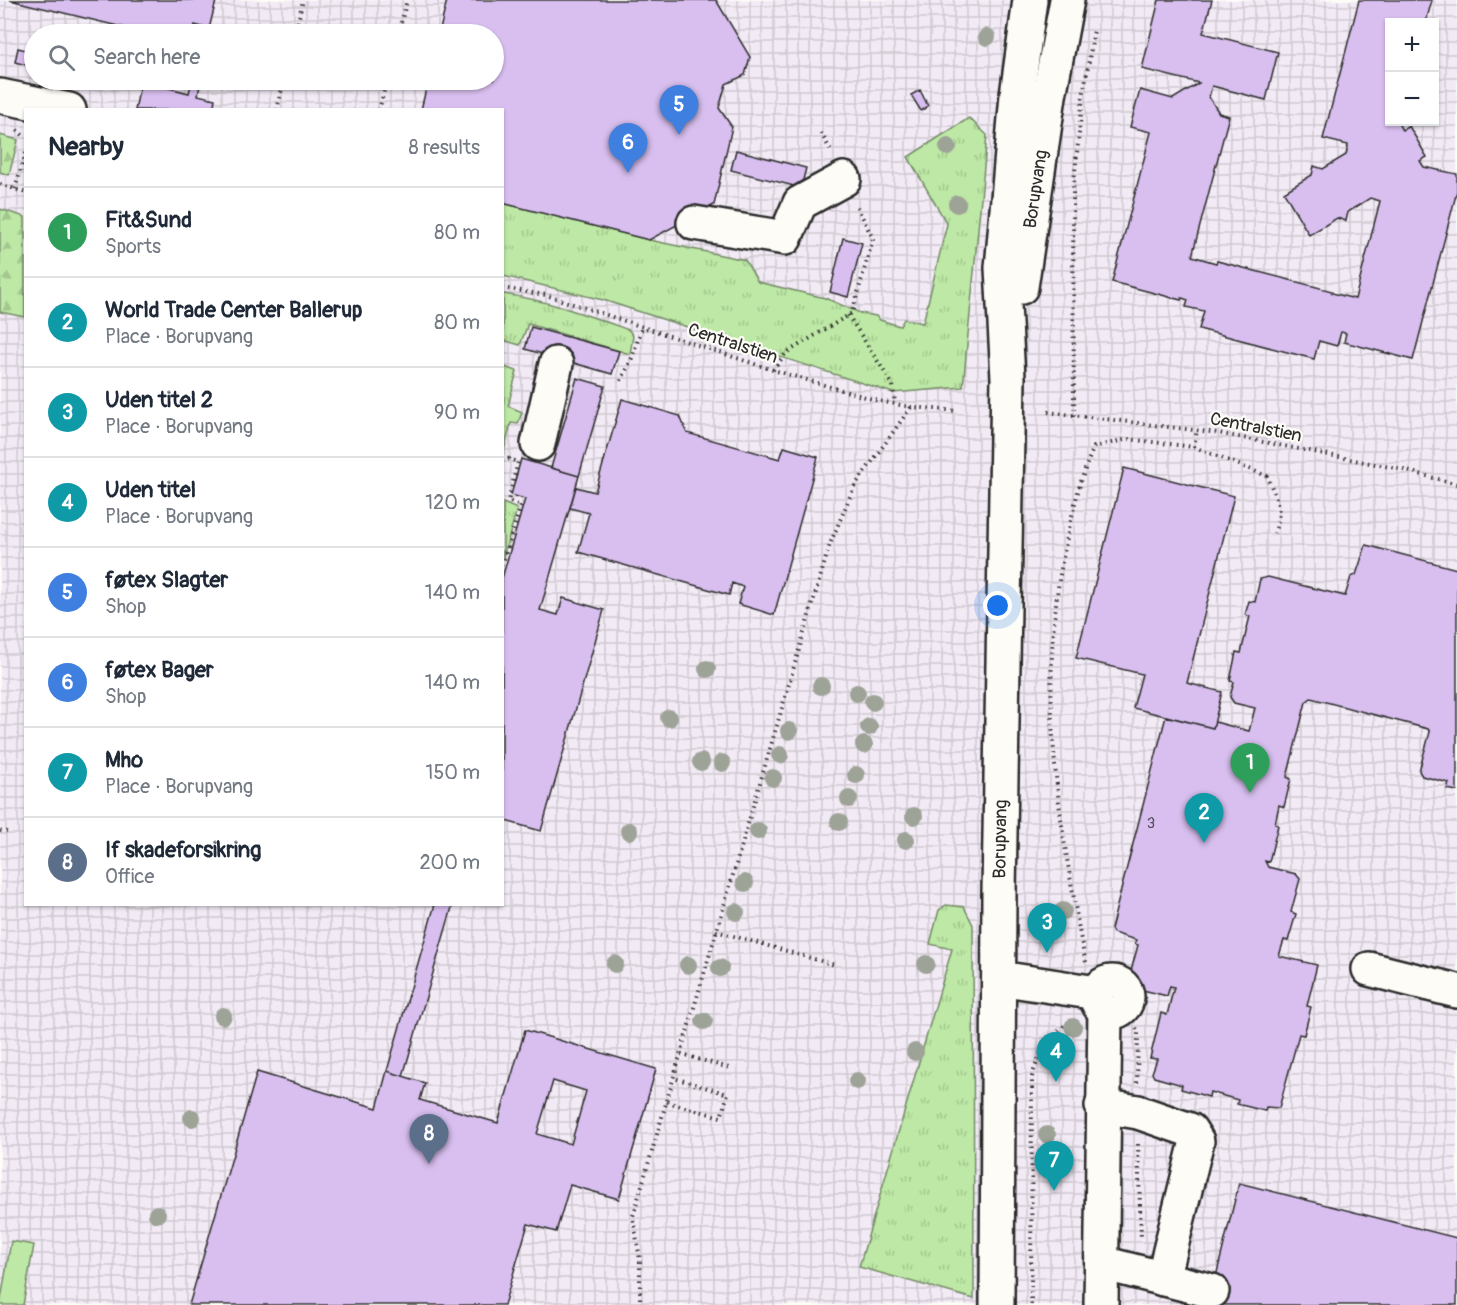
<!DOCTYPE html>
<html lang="en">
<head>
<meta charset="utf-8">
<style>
  body { margin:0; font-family:Pangolin,sans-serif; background:#f2f2f3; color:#1f2937 }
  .controls { position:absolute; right:18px; top:18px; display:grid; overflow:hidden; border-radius:0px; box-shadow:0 2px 4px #0004 }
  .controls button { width:54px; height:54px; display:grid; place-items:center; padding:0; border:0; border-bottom:2px solid #e0e1e3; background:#fff; color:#1f2937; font:30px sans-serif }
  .you { position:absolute; left:998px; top:606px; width:21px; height:21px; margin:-15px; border:4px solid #fff; border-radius:50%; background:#1a73e8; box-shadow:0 0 0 9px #1a73e833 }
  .badge { display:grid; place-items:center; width:39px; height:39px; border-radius:50%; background:#d93025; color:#fff; font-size:20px; font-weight:700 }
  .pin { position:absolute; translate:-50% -50px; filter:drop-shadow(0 2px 3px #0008) }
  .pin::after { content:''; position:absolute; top:32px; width:21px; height:18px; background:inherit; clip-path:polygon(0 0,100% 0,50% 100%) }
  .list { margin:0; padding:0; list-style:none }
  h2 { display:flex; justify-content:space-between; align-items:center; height:78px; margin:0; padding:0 24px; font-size:26px }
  h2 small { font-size:20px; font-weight:400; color:#747a83 }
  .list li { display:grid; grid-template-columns:39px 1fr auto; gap:18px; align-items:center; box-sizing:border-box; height:90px; padding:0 24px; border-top:2px solid #e0e1e3 }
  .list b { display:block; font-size:22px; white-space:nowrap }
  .list p { margin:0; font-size:20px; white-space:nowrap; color:#747a83 }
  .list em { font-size:20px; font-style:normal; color:#747a83 }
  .icon { flex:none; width:33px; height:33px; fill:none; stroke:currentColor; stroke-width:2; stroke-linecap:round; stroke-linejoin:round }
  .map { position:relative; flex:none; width:1457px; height:1305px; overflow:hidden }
  .search { position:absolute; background:#fff; box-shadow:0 2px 4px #0004; left:24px; top:24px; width:480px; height:66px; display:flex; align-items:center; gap:15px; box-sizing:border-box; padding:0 21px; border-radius:33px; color:#747a83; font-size:22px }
  .panel { position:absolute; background:#fff; box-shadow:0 2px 4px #0004; left:24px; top:108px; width:480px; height:798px; border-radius:0px }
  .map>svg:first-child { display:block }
  .industrial { fill:url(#industrial-grid); fill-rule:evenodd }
  .grass { fill:url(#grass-tufts); stroke:#748a68; stroke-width:1.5 }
  .forest { fill:url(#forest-firs); stroke:#748a68; stroke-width:1.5 }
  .pitch { fill:#bde8a5; stroke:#748a68; stroke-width:1.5 }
  .building { fill:#d8bfef; stroke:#2b2b2b; stroke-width:1.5; fill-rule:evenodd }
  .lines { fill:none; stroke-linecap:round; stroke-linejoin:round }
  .minor-casing { stroke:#2b2b2b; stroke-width:38 }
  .path { stroke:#2b2b2b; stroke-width:4; stroke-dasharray:1.5 4.5; stroke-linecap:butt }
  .minor { stroke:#fdfcf7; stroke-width:33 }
  .tree { fill:#9ea398 }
  .labels { text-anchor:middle; stroke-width:4.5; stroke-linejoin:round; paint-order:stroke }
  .number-label { font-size:15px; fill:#56505c }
  .street-label { font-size:18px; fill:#2b2b2b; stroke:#fdfcf7 }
</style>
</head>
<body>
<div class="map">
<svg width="1457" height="1305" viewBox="0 0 1457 1305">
  <defs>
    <pattern id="industrial-grid" width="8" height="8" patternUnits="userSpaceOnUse" patternTransform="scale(1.5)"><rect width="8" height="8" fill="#f2eaf5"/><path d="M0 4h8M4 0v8" fill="none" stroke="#d0c9d2"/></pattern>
    <pattern id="grass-tufts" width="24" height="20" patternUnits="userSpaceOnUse" patternTransform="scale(1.5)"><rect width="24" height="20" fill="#bde8a5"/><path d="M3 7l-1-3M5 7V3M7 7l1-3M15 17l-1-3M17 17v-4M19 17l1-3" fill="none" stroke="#a3c78e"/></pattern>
    <pattern id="forest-firs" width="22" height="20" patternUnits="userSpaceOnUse" patternTransform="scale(1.5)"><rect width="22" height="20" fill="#bde8a5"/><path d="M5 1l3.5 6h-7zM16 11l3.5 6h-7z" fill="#a3c78e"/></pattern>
  </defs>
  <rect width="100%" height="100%" fill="#fdfcf7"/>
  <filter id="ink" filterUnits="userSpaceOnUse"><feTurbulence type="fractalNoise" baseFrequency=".0167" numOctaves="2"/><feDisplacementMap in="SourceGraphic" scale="12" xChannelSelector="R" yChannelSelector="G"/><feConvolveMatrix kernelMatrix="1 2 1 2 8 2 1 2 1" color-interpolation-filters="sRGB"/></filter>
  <g filter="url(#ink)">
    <path class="industrial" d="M0,0H1457V1305H0ZM1390,22H1434V122H1390ZM34,34H494V80H34ZM26,110H502V904H26Z"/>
    <path class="grass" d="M969,118L987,135L963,387L893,393L603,300L503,276L502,203L649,240L745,260L758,282L825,298L860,313L876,316L880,320L900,326L904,319L923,323L947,224L908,157Z
      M503,294C547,300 587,315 629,330L633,336L630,354L528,324L520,345L503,340Z
      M504,367L517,371L508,406L522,412L518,424L511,423L503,454Z
      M503,503L517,509L503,557Z
      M946,905L964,907L973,925L974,1299L859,1267L952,949L930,944L939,910Z"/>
    <path class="forest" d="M0,135L18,140L9,175L0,172Z
      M0,209L25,217V317L0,312Z"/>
    <path class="pitch" d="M11,1241L34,1245L23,1305H0Z"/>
    <path class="building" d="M10,0H212L216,1L209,29L195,25L193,34H151Z
      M447,0H716L750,57L745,75L726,84L719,108L732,127L714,205L649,240L502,203V110H421L428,80H494V34H439Z
      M1159,0H1212L1203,33L1278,52L1266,100L1212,86L1209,97L1219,113L1229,116L1192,256L1216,263L1217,261L1332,291V293L1355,299L1380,201L1370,198L1348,212L1346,221L1337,218L1309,235L1284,192L1312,175L1314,166L1323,169L1346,155L1348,145L1323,139L1359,0H1432L1426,22H1390V122H1401L1399,125L1402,130L1409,126L1427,157L1420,161L1424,167L1457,174V191L1413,360L1344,342L1346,333L1341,332L1337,346L1319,341L1314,359L1199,329L1204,311L1186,307L1188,300L1182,298L1181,300L1112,282L1151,132L1130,127L1140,90L1173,99L1199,83L1142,69Z
      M18,48L34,52V67L15,62Z
      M192,80H201L198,95L215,99L213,110H135L141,81L189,93Z
      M920,90L928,106L921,111L911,95Z
      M736,150L806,168L803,180L794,186L731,170Z
      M843,238L862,243L848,297L830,292Z
      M531,327L619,351L612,374L525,349Z
      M577,378L605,386L579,476L551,468Z
      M622,399L680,416L687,433L780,459L784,447L818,457L774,615L738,604L743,587L732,583L729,595L578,552L589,513L570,508L576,487L595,492Z
      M521,459L579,476L540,610L558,615L563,598L604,610L541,831L502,820V578L525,499L511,495Z
      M1124,468L1234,496L1187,683L1222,692L1213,728L1133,708L1142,674L1076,658Z
      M1366,545L1457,569V791L1447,789L1449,783L1422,776L1419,771L1430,732L1428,729L1311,698L1306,702L1287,777L1291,779L1284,807L1279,805L1275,824L1278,825L1269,862L1265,861L1268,867L1296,874L1300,879L1291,912L1296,914L1288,941L1284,940L1279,956L1317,965L1307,1006L1311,1007L1304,1035L1299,1034L1279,1108L1266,1107L1265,1111L1237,1104L1238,1100L1210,1092L1209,1097L1181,1089L1182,1085L1154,1077L1152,1073L1157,1059L1150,1058L1161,1013L1167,1015L1174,987L1170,986L1167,996L1127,986L1138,945L1135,944L1136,940L1113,933L1111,929L1166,716L1213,728L1215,722L1249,731L1255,708L1234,703L1230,697L1234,682L1230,681L1236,652L1241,653L1250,616L1245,615L1249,601L1255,602L1260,579L1268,577L1345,596L1351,577L1356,575Z
      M435,904H453L403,1076L387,1071Z
      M525,1030L656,1069L619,1199L570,1185L556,1232L528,1224L504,1305H189L257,1072L377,1108L387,1071L425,1083L420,1100L498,1123ZM553,1081L586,1091L571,1144L537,1134Z
      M1239,1183L1457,1238V1305H1209Z"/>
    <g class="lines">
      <defs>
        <g id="minor">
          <path d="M0,96L69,110"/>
          <path d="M694,223L785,238L800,203L844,179"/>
          <path id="s1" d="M1021,287L1049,96L1067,0"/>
          <path d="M538,444L556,364"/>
          <path d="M1369,969L1457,991"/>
          <path d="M999,978L1097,993"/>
          <circle cx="1112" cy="997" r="15"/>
          <path d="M1102,1106L1138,1112L1190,1130L1197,1141L1163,1279"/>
          <path d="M1102,1263L1212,1291"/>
          <path id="s2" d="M997,1305L999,892L1008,378L1002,268L1017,95L1030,0"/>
          <path d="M1101,1305L1105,1011"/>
        </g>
      </defs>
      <use href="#minor" class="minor-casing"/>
      <path class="path" d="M295,34L303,0
        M398,34L407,0
        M277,110L284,80
        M379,110L387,80
        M17,130L26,138
        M821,133L832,153
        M0,184L26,193
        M15,189L26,153
        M502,288L546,295L773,370L879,401L911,407L958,411
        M848,315L893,385L895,404
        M773,370L786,353L852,313L873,239L857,206
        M621,381L632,358L642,327
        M1048,412L1218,433L1400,469L1457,484
        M1074,416L1073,191L1083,96L1094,30
        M1194,447L1197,430
        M502,461L509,459
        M502,565L521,506L508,501L518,462L509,459L511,455
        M0,831L7,832
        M716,931L835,965
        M1086,962C1079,936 1076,908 1071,882C1050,763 1041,648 1069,529C1076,498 1081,476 1094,447L1128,439L1194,447L1267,476C1276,499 1284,509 1274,533
        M1136,1028L1138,1031L1137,1083
        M681,1054L729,1068
        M667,1102L721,1117L728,1094L674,1078
        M1138,1144L1141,1239
        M640,1305V1260L633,1216L830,544L854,487L911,407
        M1031,1305L1032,1077C1040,1049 1049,1038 1071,1020"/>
      <use href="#minor" class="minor"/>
    </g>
    <g class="tree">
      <circle cx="987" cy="37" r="9"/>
      <circle cx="948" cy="147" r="9"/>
      <circle cx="957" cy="204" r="9"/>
      <circle cx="707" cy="669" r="9"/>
      <circle cx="821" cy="686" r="9"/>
      <circle cx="857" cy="693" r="9"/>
      <circle cx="873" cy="702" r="9"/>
      <circle cx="669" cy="718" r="9"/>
      <circle cx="869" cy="727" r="9"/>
      <circle cx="789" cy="731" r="9"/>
      <circle cx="864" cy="745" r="9"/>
      <circle cx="780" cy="755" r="9"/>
      <circle cx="701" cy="762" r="9"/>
      <circle cx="722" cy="763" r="9"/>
      <circle cx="856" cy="775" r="9"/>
      <circle cx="773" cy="778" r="9"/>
      <circle cx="849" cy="799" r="9"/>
      <circle cx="914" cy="816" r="9"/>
      <circle cx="839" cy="822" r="9"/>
      <circle cx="629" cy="831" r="9"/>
      <circle cx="758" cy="831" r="9"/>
      <circle cx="906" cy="840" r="9"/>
      <circle cx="745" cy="883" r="9"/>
      <circle cx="1063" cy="911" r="9"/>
      <circle cx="736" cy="912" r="9"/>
      <circle cx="615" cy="964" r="9"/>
      <circle cx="926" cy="964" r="9"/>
      <circle cx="688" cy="965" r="9"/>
      <circle cx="720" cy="968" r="9"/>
      <circle cx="223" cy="1016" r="9"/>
      <circle cx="704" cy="1021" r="9"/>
      <circle cx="1073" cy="1027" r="9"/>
      <circle cx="915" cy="1052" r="9"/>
      <circle cx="857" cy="1081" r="9"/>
      <circle cx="192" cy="1118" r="9"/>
      <circle cx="1047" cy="1135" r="9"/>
      <circle cx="1051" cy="1156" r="9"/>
      <circle cx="157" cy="1214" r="9"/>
    </g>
  </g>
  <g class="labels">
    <g class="number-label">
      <text x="1151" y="828">3</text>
    </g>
    <g class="street-label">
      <text dy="6" stroke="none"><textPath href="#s1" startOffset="99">Borupvang</textPath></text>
      <text transform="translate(733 343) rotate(18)" y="6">Centralstien</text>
      <text transform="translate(1256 427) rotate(11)" y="6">Centralstien</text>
      <text dy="6" stroke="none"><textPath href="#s2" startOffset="466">Borupvang</textPath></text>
    </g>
  </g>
</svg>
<div class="controls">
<button>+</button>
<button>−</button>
</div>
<div class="you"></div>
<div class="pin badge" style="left:1250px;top:793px;background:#2e9e5b">1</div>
<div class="pin badge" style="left:1204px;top:843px;background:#0f9aa8">2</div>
<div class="pin badge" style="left:1047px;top:953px;background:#0f9aa8">3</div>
<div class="pin badge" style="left:1056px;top:1082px;background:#0f9aa8">4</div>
<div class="pin badge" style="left:679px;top:135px;background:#3f7fe0">5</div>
<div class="pin badge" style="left:628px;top:173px;background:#3f7fe0">6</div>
<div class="pin badge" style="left:1054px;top:1191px;background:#0f9aa8">7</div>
<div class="pin badge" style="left:429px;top:1164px;background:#5c6f8a">8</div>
<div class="search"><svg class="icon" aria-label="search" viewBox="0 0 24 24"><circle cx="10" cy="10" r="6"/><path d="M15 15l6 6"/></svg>Search here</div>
<section class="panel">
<h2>Nearby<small>8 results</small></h2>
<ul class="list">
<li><span class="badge" style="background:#2e9e5b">1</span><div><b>Fit&amp;Sund</b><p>Sports</p></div><em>80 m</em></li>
<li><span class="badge" style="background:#0f9aa8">2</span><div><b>World Trade Center Ballerup</b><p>Place · Borupvang</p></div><em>80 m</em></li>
<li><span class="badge" style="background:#0f9aa8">3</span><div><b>Uden titel 2</b><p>Place · Borupvang</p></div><em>90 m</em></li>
<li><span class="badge" style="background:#0f9aa8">4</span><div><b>Uden titel</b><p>Place · Borupvang</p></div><em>120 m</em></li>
<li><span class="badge" style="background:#3f7fe0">5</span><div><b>føtex Slagter</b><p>Shop</p></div><em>140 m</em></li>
<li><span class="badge" style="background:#3f7fe0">6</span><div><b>føtex Bager</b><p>Shop</p></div><em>140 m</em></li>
<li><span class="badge" style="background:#0f9aa8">7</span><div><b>Mho</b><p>Place · Borupvang</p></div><em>150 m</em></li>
<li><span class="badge" style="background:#5c6f8a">8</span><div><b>If skadeforsikring</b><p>Office</p></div><em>200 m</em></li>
</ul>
</section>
</div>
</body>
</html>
